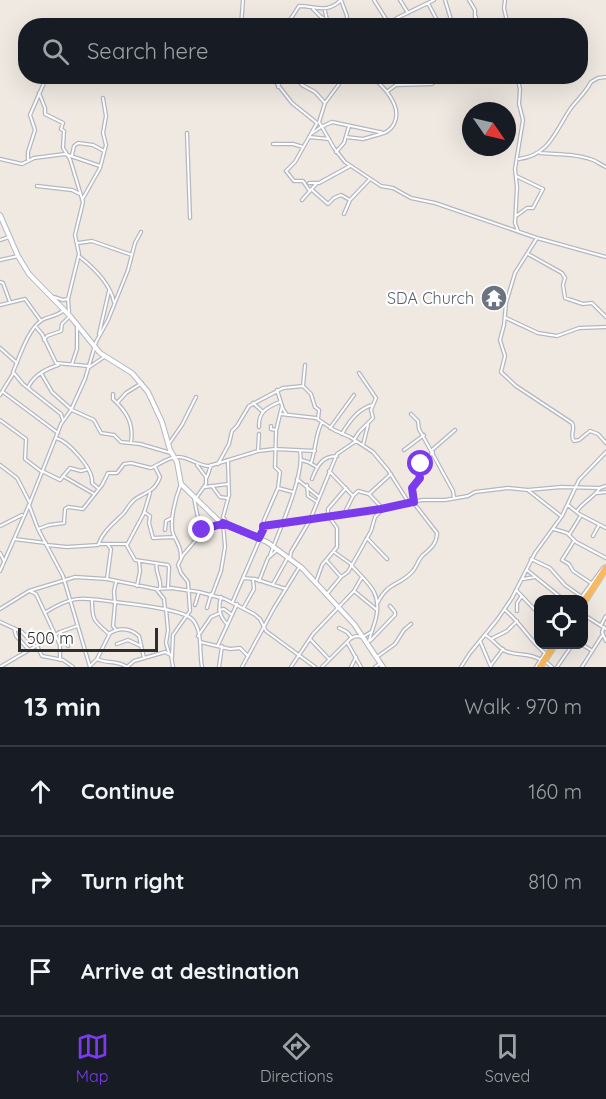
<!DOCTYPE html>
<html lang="en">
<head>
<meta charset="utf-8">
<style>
  body { margin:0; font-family:Quicksand,sans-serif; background:#242831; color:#f1f3f6 }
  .controls { position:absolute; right:18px; bottom:18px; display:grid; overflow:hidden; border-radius:12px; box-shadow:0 6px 24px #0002 }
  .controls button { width:54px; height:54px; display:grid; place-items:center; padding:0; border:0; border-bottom:2px solid #363941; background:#171b24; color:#f1f3f6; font:30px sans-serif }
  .compass { position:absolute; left:462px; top:102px; width:54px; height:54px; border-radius:50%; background:#171b24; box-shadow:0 6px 24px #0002; rotate:124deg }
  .scale { position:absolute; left:18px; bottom:15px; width:140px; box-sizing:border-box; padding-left:6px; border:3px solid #2e2e2e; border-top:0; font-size:16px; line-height:21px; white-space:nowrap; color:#2e2e2e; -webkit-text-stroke:4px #fff; paint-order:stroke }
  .stop { position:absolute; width:18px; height:18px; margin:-14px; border:4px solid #7c3aed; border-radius:50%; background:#fff }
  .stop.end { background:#7c3aed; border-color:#fff; box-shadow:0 2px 6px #0008 }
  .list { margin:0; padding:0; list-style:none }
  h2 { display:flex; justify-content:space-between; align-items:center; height:78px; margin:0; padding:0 24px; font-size:26px }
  h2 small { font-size:20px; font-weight:400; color:#9ea1a6 }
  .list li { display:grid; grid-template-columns:39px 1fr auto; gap:18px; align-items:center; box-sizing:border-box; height:90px; padding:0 24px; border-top:2px solid #363941 }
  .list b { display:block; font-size:22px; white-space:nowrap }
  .list em { font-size:20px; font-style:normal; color:#9ea1a6 }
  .icon { flex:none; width:33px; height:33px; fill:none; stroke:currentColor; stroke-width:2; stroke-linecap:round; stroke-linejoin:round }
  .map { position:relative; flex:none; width:606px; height:667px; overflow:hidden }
  .search { position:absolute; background:#171b24; box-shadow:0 6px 24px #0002; left:18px; right:18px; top:18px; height:66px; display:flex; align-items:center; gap:15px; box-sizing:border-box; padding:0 21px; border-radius:24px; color:#9ea1a6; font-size:22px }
  .sheet { height:348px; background:#171b24 }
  nav { display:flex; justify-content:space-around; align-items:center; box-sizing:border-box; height:84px; border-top:2px solid #363941; background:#171b24; font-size:16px; color:#9ea1a6 }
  nav a { display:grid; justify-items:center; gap:3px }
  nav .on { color:#7c3aed }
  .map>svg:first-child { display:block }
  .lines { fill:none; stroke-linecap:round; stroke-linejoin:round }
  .minor-casing { stroke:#b4b7c1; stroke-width:4.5 }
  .tertiary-casing { stroke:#b4b7c1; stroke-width:6 }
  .trunk-casing { stroke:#c9c9c9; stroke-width:8 }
  .minor { stroke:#fff; stroke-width:2 }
  .tertiary { stroke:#fff; stroke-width:4 }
  .trunk { stroke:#f8ba60; stroke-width:6 }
  .route { stroke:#7c3aed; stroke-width:8 }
  .labels { text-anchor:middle; stroke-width:4.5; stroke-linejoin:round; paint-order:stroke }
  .worship-label { font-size:16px; fill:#5b616d; stroke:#fff; text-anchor:end }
</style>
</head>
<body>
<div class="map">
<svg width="606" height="667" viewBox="0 0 606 667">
  <rect width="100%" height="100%" fill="#efe9e1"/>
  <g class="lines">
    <defs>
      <path id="minor" d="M341,0L347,16L346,26
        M374,0L389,24
        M400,0L408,13
        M445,0L453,26
        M469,0L475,10V26
        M505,0L504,8L508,26
        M428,3L440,26
        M313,9L321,17L327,20
        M325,11L327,20L333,26
        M476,17L478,26
        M241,26L243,0
        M286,26L299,6C316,6 327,14 341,0
        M387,26L397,18L434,0
        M271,76L292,103L317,123
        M295,76L302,85L315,92L325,103
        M345,76L325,103L319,122L334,148L345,162L381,186L393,188L411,198L435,203L537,238L606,257
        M397,76L408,84
        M412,76L422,83
        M517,76L520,89L519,104L523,120L515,169L517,187L515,223L518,231
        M278,87L282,76
        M388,91L396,85L432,84L440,76
        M39,93L45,108V114L63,123L61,129L64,131L63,148L70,159L83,202L75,235L79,254L68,299L69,312
        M321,127L332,122L384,133C389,131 391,129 394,124C403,106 384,87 371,76
        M187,133L190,218
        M311,134L321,127
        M309,137L329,139
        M346,137L363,139L384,133
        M273,144H293L303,147
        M336,152L344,143L349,126
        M540,153C558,154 576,154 593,160C598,162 601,165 606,167
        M72,155L74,146L78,143L93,145L104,151
        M0,159L22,164L34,158L65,154L100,166
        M519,159C550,155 555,131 571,108C578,99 586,92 591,82L598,78L606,77
        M28,161V152L35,130L30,115L47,76
        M309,183H319L350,166
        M37,186L72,190L80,194
        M311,189L328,204L334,198L341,195L350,200
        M309,190L303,181H294L286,171L295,162L317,123
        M82,200L100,168L106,145L103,133L106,116L103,98
        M302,200L317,183
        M344,214L350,200L370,179
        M516,216L527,208H533L543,189L516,176
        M537,238L515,273L506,303L504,325L500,340L505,356L501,372L516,386L572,423C576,429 569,435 574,441L579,440L590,431L598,434L606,443
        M0,240L9,237
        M78,243L92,241L132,255
        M528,254L562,273L565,278L563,285L565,298L583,304L592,303L606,317
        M80,257C94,268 110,283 114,302
        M0,260L18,256
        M0,282L3,283L10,302
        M54,297L63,300L68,299
        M0,305L25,299L41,321
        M506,318L538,333L557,336L579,328L606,327
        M36,327L42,334L56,363L88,366
        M99,334L109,291
        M44,340L47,336L61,331L62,324L70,316
        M0,348L17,363
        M72,364L77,349V326
        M305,365L303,386L311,394L315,407L319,410L318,419
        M88,368L104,357
        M41,373L52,392L71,409
        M28,388C33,375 46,369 58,365
        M277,390L283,409L287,415
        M3,392L58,433
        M113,394V399C126,411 134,423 131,442
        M0,395L13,374
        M117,403L126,393L142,383
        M253,403L262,411
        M72,410L94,420L101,433L114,435L121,442L140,444L171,453
        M281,414L316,418L334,430L350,437L373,452L388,470L409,503
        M411,414L418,421L419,429L453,491L454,498
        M0,420L26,439L25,459L42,472
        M63,420L61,414L23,384L13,372C19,358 28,329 42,320C49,316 56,317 64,310
        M271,426V429L276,430
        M259,427C258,412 267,407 280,402
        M330,428L354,395
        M342,434C348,423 359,408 373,405
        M56,438C68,441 94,469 92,483L99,489
        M354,440L359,432L373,418L371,410L376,398L359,373
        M168,445L182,425L196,397
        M363,445L368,425
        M404,450L424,435
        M432,450L455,430
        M258,451L259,434
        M301,460L308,462L317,467
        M228,462L229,495L223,517L229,526
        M311,463C316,449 315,435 322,422
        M412,463C424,476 421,475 412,488L414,502
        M218,464L229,444L232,431L237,426L249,406L283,388L303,386
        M0,465L17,478L30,503
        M418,469L433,452
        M42,471L60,480L70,468L81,471L88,469
        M329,471L353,496
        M63,476L94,494
        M207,477L211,465
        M297,479L319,497
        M312,479C317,466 322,456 337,456
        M307,485L308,496L317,502
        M212,486L220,497L227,498
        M205,487L228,484
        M278,488L293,492
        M529,491L561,516
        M597,493L606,492
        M196,498L206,484V477L197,465
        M29,505L38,529L63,576L90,667
        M568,505L579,514L606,528
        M383,509L369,494L391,474
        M577,511C583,502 593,498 600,488
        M144,512L150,516L149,523L153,538L174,537
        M344,514L353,496L358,491L369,494
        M328,517V509L346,488
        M0,526L22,515
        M263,526L381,509
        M38,529L49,525L64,523L65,509L68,507L83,509L102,485L108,473H117L124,464L131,463L151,468C159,465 168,457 177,457C189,456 197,466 209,466L258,451L275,449L315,451
        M201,529C209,531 215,523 223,525
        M554,529L567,533L576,542L606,558
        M165,530L166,521L172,518
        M569,535L580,517
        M593,536L599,525
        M367,538L387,559
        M14,539L46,543
        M574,541L562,560L569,564L573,571L591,583
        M100,544H126L135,560L168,565L169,567L168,588
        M47,545L67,547L98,545C103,531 113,524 124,513C127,509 129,505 133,501C143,492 154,494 160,477L155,467
        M127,545L144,513L150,493
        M334,552L351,564
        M0,553L4,561
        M270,555C279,531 305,475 300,451
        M181,558C181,548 178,544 174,536C168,524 176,496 181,484
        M290,558L291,552L310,520L337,454L356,441
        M531,559L550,568L565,585L582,597
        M326,560L341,577
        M157,563C154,571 162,579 160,588
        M351,565C367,583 382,591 376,618C374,626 371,633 369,641
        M527,570L564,600
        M0,571L29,505L61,424L71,410L85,379L96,342L108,320L128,270L135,243L141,232
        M243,578L255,579L286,589
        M107,579L111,549L108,545
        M523,579L535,577
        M259,581L268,558L276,551
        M316,582L322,565L337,547V528L329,517
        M273,584L288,557
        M137,586L140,571L139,561
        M157,590L164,599L165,609
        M516,590L538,613
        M30,591L36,594L60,645V660
        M354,591L377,610
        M212,595L221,571L225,547L223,523
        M326,595L341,577L348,572L371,531L375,517L383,509L422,500H445L468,496L475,492L508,488L528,490L561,487L600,488L606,486
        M583,595L603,568
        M221,597C218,608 219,616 227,624
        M92,599C92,620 93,620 109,634
        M233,601L262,534L264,520L278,488L280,472L275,467L276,431L282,406
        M115,602C131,604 184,609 193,620C203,632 199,653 202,667
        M378,602C388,582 399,586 412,572C417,567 418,560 422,556C430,549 437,544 437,533L413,502
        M195,605L199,592
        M244,607L254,589L253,579
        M207,608L211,594
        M0,609L29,591L75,577L107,579L156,589L171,588L199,592L225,599L254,614L260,619L266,631L315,667
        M166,609L168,630L166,643L169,653
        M219,610L224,609L232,615
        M505,610C521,623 530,641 546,654
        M517,611V603L521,597
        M46,612C75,594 83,598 115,602
        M584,615L606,629
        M0,622L22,632L35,646
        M601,625L606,616
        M604,627L602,632L606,641
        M14,628L16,636L29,650
        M339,628L347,632L352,638
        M116,630L113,626L115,604L114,591L116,582
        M60,632L68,646
        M485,635C494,639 499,650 508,652C520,656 530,653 541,660
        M198,636L211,617L220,613
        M493,638L507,631L517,621
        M311,640L329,659
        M370,641L395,615V612L390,606
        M480,641L491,667
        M200,642L230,649L240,648L247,655
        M347,642L361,667
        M117,644L128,640L141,646
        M581,644L591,650
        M218,645L237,604
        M37,646L42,656L63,660L73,667
        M172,657L173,635L190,611L188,582L181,573L178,565L183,555L201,534L194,498
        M377,657L395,644L404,630L411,624
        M97,659C107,664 116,660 127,667
        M545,661L552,667
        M91,665L97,659L110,633C121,627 130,628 139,636L144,658
        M491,665L503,649
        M0,667L60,632L77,626
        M127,667L134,661L165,652L171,655L173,667
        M219,667L222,646
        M242,667L274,608L300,566
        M291,667L313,634L354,591L362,577
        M322,667L351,638L356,636L363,637L371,632
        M351,667L356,657
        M375,667L381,663
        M461,667L470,653L497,620L512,598L535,553L562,516L579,480L606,452
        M536,667L545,653
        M557,667L573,644
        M582,667L603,634"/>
      <path id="tertiary" d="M0,215L18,256L29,274L70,316L100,353L132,373L148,392L162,422L170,450L177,462L181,484L221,523L267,542L302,568L354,624L383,667"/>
      <path id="trunk" d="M584,602L606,568
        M540,667L555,644"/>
    </defs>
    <use href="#minor" class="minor-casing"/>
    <use href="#tertiary" class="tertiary-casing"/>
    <use href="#trunk" class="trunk-casing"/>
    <use href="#minor" class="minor"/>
    <use href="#tertiary" class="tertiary"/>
    <use href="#trunk" class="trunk"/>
  </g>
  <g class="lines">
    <path class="route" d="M202,530C210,530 215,523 223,525V523L259,538L263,530V526L381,509L413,502H414L412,488L420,478L418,469L421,464"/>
  </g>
  <defs>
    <symbol id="temple-disc" viewBox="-11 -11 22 22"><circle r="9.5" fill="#6b7280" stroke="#fff"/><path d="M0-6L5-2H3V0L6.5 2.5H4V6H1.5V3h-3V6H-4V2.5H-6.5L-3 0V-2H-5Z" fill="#fff"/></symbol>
  </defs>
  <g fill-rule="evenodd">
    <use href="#temple-disc" x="479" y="283" width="30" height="30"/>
  </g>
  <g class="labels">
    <g class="worship-label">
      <text x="474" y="304">SDA Church</text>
    </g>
  </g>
</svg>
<div class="controls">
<button><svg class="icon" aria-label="locate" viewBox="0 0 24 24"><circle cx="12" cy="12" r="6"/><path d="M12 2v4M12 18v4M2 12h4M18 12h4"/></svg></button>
</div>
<svg class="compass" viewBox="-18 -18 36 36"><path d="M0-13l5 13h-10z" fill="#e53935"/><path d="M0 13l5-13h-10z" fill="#9ea1a6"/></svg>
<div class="scale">500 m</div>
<div class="stop" style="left:421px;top:464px"></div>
<div class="stop end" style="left:202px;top:530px"></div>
<div class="search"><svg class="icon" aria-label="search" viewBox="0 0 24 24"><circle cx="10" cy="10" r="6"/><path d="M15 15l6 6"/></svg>Search here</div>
</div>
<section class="sheet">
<h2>13 min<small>Walk · 970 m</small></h2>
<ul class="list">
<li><svg class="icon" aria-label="ahead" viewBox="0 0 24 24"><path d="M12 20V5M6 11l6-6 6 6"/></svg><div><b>Continue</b></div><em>160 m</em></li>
<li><svg class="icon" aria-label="right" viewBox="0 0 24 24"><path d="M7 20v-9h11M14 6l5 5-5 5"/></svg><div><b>Turn right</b></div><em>810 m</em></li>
<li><svg class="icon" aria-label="arrive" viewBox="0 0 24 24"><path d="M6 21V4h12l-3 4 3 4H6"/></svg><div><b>Arrive at destination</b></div></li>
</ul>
</section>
<nav>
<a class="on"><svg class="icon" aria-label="map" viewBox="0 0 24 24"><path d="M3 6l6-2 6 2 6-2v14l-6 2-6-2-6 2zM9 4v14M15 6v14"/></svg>Map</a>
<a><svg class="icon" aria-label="directions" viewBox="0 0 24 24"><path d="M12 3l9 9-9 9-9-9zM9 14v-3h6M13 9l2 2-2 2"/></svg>Directions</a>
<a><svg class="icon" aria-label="saved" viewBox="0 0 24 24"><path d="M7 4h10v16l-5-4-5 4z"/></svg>Saved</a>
</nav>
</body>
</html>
